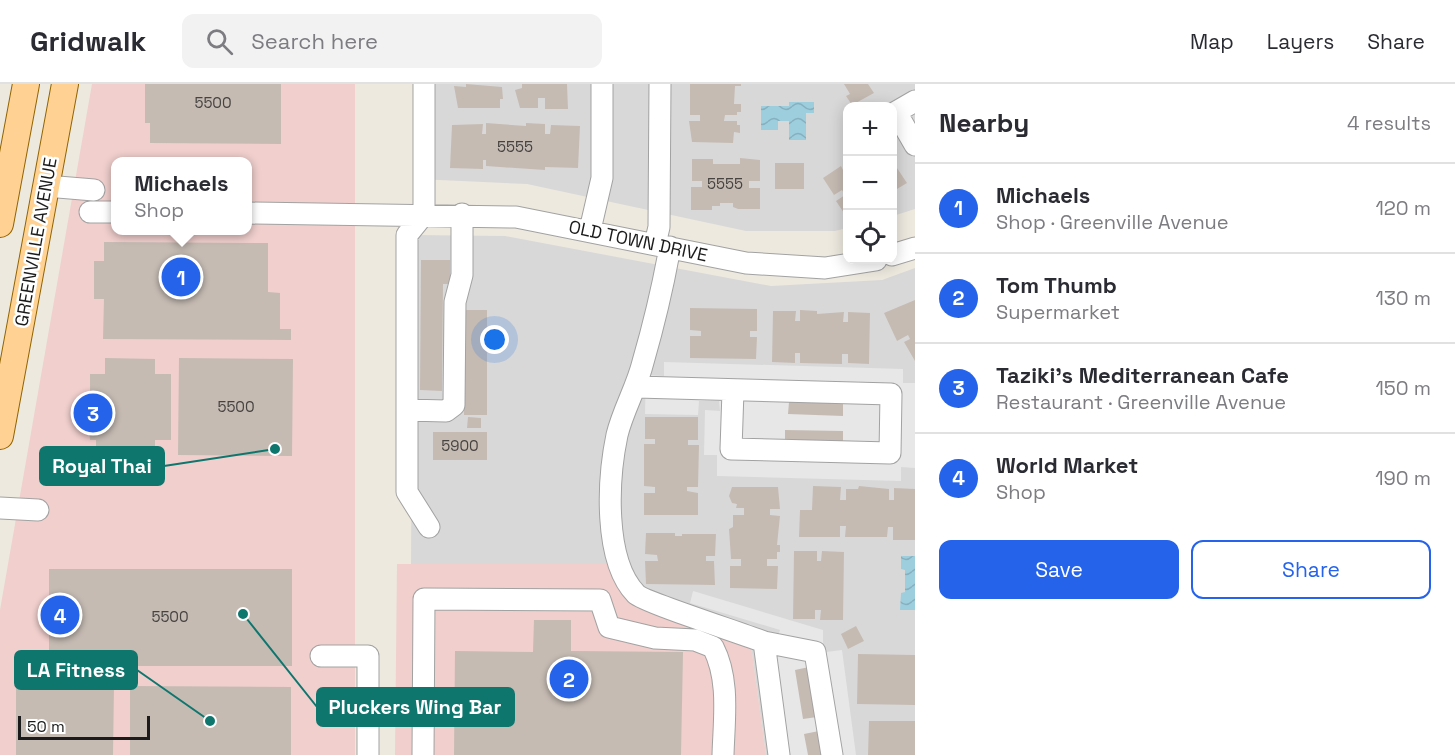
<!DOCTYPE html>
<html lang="en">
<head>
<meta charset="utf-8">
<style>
  body { margin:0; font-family:"Space Grotesk",sans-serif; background:#f2f2f3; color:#2b2b33 }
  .controls { position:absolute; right:18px; top:18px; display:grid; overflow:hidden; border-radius:12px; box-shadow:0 3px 15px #0003 }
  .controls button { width:54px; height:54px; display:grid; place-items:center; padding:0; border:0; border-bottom:2px solid #e1e1e2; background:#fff; color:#2b2b33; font:30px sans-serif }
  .scale { position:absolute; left:18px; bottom:15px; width:132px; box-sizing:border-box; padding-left:6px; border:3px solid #1b1b1b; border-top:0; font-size:16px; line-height:21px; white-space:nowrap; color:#1b1b1b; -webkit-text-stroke:4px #fff; paint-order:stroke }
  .you { position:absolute; left:495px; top:256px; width:21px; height:21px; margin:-15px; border:4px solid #fff; border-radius:50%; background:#1a73e8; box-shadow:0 0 0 9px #1a73e833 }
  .badge { display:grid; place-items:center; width:39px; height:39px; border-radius:50%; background:#2563eb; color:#fff; font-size:20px; font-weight:700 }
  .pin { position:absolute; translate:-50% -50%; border:3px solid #fff; box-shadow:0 2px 6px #0006 }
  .popup { position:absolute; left:111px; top:73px; width:141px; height:78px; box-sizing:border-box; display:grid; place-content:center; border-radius:12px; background:#fff; filter:drop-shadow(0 2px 4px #0005); font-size:20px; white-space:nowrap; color:#7c7c81 }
  .popup b { font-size:22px; color:#2b2b33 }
  .popup::after { content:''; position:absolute; left:50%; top:100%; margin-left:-12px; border:12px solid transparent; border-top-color:#fff }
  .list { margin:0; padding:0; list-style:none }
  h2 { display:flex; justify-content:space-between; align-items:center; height:78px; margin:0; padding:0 24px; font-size:26px }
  h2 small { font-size:20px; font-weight:400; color:#7c7c81 }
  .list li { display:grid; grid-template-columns:39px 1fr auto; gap:18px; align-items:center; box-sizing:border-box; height:90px; padding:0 24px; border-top:2px solid #e1e1e2 }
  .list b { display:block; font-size:22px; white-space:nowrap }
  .list p { margin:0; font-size:20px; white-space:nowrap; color:#7c7c81 }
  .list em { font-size:20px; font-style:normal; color:#7c7c81 }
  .actions { display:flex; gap:12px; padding:18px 24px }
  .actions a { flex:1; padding:14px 0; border:2px solid #2563eb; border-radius:12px; text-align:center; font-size:21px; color:#2563eb }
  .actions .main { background:#2563eb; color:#fff }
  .icon { flex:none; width:33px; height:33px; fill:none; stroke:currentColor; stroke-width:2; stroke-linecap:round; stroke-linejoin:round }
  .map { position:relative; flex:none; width:915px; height:671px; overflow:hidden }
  header { display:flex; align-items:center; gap:36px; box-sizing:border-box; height:84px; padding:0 30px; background:#fff; border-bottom:2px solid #e1e1e2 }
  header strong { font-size:28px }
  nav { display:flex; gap:33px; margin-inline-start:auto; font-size:21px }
  .search { width:420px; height:54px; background:#f2f2f3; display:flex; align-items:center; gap:15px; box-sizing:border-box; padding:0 21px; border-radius:12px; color:#7c7c81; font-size:22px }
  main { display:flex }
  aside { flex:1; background:#fff }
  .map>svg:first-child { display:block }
  .residential { fill:#d9d8d8 }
  .commercial { fill:#f0cfcd; fill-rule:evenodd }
  .parking { fill:#e7e7e7 }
  .water { fill:url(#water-waves) }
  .building { fill:#c5bbb3 }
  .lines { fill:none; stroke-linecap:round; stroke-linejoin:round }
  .minor-casing { stroke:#a2a2a2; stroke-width:23 }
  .major-casing { stroke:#926400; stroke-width:28 }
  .minor { stroke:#fff; stroke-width:21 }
  .major { stroke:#ffd293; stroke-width:26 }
  .labels { text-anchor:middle; stroke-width:5; stroke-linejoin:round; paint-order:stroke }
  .number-label { font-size:15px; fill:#464341 }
  .street-label { font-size:18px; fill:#1b1b1b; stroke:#fff }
  .leader { fill:none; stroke:#0f766e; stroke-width:2 }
  .callout-dot { fill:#0f766e; stroke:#fff; stroke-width:2 }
  .callout { fill:#0f766e; stroke:#0f766e; stroke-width:2 }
  .callout-label { font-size:20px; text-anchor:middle; font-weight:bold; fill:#fff }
</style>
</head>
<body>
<header>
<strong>Gridwalk</strong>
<div class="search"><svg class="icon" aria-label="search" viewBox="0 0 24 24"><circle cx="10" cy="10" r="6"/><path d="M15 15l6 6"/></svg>Search here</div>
<nav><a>Map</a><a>Layers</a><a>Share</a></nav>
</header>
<main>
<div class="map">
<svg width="915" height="671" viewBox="0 0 915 671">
  <defs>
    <pattern id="water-waves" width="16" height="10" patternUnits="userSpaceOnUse" patternTransform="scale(1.5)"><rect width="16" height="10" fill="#9dcede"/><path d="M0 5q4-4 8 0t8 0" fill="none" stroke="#87b0be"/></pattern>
  </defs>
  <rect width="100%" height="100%" fill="#ede9df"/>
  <path class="residential" d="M418,0H915V125L893,132L892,22H848L847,144L835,147H746L527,100L418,95Z
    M413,151L505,152L771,202L882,196L915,184V671H766L751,562L411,480Z"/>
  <path class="commercial" d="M92,0H355V671H0V526ZM115,77H247V146H115Z
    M397,480H610L615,494L751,562L766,671H395Z"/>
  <path class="parking" d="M664,278L903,285V299H915V384L901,383V397L717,392V371H704L705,326L720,327L719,317H699L698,331L645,330L646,291L664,292Z
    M693,507L823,546V558L826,568L842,566L856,671H787L772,570L780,546L690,519Z"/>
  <path class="water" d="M789,18H814V29H806V56H789V37H778V46H761V22H789Z
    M901,472H915V526H900L901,509L905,508V486L901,485Z"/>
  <path class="building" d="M145,0H281V60L150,59V39H145Z
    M466,0L502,3L503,15H500V24H458L454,2L466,3Z
    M522,0H567L568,25H545V14H538V24H520L515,6L522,4Z
    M690,0H741V2H735L734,20H741V28H737V31H725L724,37H737V41H740V49L734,48L733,59L692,58L689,37H700V31H690Z
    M844,0H868L874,9L852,21L846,12L850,10Z
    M486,39L526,42V39L545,40V50H550L551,41L580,42L578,84L545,83V86L486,82V76H483V85L450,84L452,41L483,40L482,50H486Z
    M740,74L760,76V97H749V104H760V125H738L733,123V119H720V122H712V126H691V103H702V97H692V75H713V80H740Z
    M775,79H804V105H775Z
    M895,81L907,99L892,108V83Z
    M841,82L843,86L848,83V135L836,117L845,111L842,106L834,111L823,94Z
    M104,158L268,159V208L280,209V245H291V256L103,255L104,215H94V177H104Z
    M421,176H450V200H443L442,307L420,306Z
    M915,216V277L904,258L910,255L908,251L897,257L884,229Z
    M690,224L757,225V247H750V253H757L756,275L690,274V252H701V247L690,246Z
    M465,226H487V331H464Z
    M800,226L817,227V230L844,228L843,238H848V228L870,229L869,280L848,279V270H842V280L800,279V269H795V279L772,278L773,227H796L795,237H800Z
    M105,274L155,275V290H171V356H155V372H106V364H96V356H90L87,322H90V290H105Z
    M179,274L293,275L292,372L178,371Z
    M789,318L843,319V332L788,330Z
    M468,333L481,334V344H467Z
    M645,333H698V356H688V361H699L698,403H687V407L698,409V431H644V409H655V403L644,402V360H655V355H645Z
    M785,346L843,347V362L785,361Z
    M433,348H487V376H433Z
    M813,402L841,403L840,416H846V405H858L859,402L889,405V416H894V404L915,405V456H893V443H888L887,453H845L846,442H840V453H799L800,426H812Z
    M732,403H778L780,425H770V431L780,432L777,461H780V468H777V475H767V482H778L777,505L730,504V482H741V475H731L729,445L733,443V431H744V424H736L737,420L732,419L729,412Z
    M646,449H675V452H682V450H716L715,472H706V477H714L715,501L646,500L645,477H658L657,471L645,470Z
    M794,467H817V477H821L822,467L844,468L843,536H820L821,526H815V535H793Z
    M49,485H292V582H49Z
    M534,536H571V567L683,568L681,671H454L455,567L533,568Z
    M856,542L864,557L848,565L841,550Z
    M858,570L915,571V621L857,620Z
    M809,583L817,633L803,635L795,586Z
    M16,601L114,602L113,671H16Z
    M130,602L291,603V671H130Z
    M869,637H915V671H868Z
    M819,647L822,671H808L804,650Z"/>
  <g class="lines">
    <defs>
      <path id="minor" d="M424,0V130L407,151V408L429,443
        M915,17L896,28L915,61
        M46,102L94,106
        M90,128H115
        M247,129L516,133L746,179L825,184L876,176
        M590,146L602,94V0
        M655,160L659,143L660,0
        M670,163C663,202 654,240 643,278C637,303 623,326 617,351C608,394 603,476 636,510C644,518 744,550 764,558L779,671
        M892,171L915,164
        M637,303L891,310L890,369L731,365L733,307
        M407,326L446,327L454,321L455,218L462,191V130
        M0,424L38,426
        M764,558L815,568L832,671
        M321,572H368V671
        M423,671L424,515L600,516L609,543L655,554L695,556L713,563C730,596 724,635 723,671"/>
      <path id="major" d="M0,140L26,0
        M0,352L65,0"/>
    </defs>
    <use href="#minor" class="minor-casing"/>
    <use href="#major" class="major-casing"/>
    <use href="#minor" class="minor"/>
    <use href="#major" class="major"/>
  </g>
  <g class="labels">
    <g class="number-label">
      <text x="213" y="24">5500</text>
      <text x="515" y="68">5555</text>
      <text x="725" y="105">5555</text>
      <text x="236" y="328">5500</text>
      <text x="460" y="367">5900</text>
      <text x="170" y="538">5500</text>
    </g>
    <g class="street-label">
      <text transform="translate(638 157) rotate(12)" y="6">OLD TOWN DRIVE</text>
      <text transform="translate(36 158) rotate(-80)" y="6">GREENVILLE AVENUE</text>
    </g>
  </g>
  <path class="leader" d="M275 365L164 382M210 637L137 586M243 530L317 623"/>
  <g class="callout-dot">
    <circle cx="275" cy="365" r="6"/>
    <circle cx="210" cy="637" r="6"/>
    <circle cx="243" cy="530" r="6"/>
  </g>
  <g class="callout">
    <rect x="40" y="363" width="124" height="38" rx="6"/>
    <rect x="15" y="567" width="122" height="38" rx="6"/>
    <rect x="317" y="604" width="197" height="38" rx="6"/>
  </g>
  <g class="callout-label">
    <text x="102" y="389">Royal Thai</text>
    <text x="76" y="593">LA Fitness</text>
    <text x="415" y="630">Pluckers Wing Bar</text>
  </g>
</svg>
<div class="controls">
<button>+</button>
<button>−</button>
<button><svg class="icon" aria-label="locate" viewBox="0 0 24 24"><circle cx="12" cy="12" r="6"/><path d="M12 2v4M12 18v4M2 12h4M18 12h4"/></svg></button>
</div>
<div class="scale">50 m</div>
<div class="you"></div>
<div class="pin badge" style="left:181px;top:193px">1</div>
<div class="popup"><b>Michaels</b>Shop</div>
<div class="pin badge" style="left:569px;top:595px">2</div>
<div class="pin badge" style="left:93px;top:329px">3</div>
<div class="pin badge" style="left:60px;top:531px">4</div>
</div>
<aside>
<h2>Nearby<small>4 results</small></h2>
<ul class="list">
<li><span class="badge">1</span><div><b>Michaels</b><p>Shop · Greenville Avenue</p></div><em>120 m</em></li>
<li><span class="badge">2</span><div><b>Tom Thumb</b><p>Supermarket</p></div><em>130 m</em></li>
<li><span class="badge">3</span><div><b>Taziki's Mediterranean Cafe</b><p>Restaurant · Greenville Avenue</p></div><em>150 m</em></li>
<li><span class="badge">4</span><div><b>World Market</b><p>Shop</p></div><em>190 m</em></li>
</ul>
<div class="actions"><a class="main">Save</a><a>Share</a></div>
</aside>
</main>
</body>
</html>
